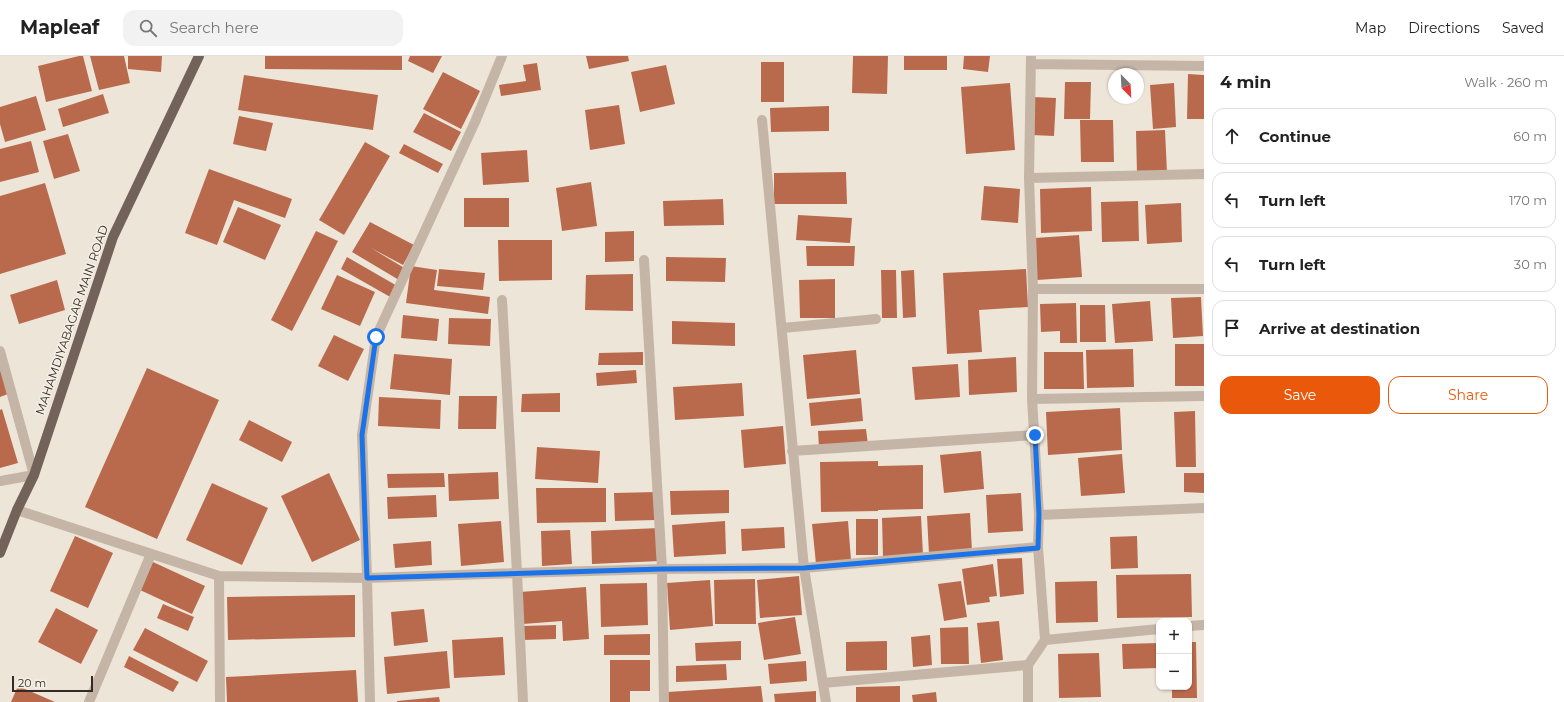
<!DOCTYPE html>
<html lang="en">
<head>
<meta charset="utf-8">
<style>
  body { margin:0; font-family:Montserrat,sans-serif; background:#f2f2f2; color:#222 }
  .controls { position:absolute; right:12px; bottom:12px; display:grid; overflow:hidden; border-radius:8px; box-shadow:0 1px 3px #0004 }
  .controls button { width:36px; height:36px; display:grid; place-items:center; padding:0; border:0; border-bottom:1px solid #e0e0e0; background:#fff; color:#222; font:20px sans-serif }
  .compass { position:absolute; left:1108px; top:12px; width:36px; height:36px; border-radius:50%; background:#fff; box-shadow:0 1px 3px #0004; rotate:156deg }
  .scale { position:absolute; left:12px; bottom:10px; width:81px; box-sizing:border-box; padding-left:4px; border:2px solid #322a26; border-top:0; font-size:11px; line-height:14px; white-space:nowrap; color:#322a26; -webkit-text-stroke:3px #f6efe5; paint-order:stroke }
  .stop { position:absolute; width:12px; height:12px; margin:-9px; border:3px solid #1a73e8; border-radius:50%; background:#fff }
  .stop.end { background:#1a73e8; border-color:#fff; box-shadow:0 1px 4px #0008 }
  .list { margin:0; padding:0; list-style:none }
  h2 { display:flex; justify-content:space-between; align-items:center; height:52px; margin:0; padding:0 16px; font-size:17px }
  h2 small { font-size:13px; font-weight:400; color:#767676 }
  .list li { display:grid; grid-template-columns:26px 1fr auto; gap:12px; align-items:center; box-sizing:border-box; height:56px; margin:0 8px 8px; padding:0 8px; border:1px solid #e0e0e0; border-radius:12px }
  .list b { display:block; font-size:15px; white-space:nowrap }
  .list em { font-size:13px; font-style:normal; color:#767676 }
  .actions { display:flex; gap:8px; padding:12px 16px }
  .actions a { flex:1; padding:9px 0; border:1px solid #ea580c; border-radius:12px; text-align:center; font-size:14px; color:#ea580c }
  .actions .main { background:#ea580c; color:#fff }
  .icon { flex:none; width:22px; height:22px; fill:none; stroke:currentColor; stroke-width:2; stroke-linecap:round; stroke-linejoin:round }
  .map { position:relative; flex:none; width:1204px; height:646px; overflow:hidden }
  header { display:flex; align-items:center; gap:24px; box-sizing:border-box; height:56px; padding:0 20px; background:#fff; border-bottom:1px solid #e0e0e0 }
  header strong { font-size:19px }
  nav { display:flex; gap:22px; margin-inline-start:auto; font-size:14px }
  .search { width:280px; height:36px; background:#f2f2f2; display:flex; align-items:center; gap:10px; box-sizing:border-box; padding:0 14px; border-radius:12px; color:#767676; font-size:15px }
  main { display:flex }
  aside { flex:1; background:#fff }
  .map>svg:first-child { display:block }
  .building { fill:#b96a4c }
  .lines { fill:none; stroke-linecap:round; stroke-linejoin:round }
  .minor { stroke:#c5b5a7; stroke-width:10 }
  .major { stroke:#726259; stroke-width:10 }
  .route { stroke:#1a73e8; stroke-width:5 }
  .labels { text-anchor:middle; stroke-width:3; stroke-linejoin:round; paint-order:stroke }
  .street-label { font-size:12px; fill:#322a26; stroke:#f6efe5 }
</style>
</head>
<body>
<header>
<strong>Mapleaf</strong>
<div class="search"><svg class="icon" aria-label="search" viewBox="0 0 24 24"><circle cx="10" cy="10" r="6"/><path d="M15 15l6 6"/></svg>Search here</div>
<nav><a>Map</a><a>Directions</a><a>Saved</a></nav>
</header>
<main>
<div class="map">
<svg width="1204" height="646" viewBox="0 0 1204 646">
  <rect width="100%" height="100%" fill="#eee5d9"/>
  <path class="building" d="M79,0H83L92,35L46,46L38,10Z
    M90,0H124L130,27L99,34Z
    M128,0H162L161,16L128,13Z
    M265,0H402V14L265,13Z
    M410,0H442L433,17L408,5Z
    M586,0H628L629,5L589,13Z
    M853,0H888L887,38L852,37Z
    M904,0H947V14H904Z
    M964,0H990L988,16L963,13Z
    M761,6H784V46H761Z
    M537,7L541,34L501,40L499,29L526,25L523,9Z
    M666,9L675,48L640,56L631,16Z
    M443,16L480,35L461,73L423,53Z
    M1188,18L1204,19V63H1187Z
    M244,19L378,39L373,74L238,54Z
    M1065,26H1091L1090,63H1064Z
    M1010,27L1015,94L966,98L961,31Z
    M1174,27L1176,71L1153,73L1150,29Z
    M103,38L109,57L63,71L58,53Z
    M36,40L46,74L5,86L0,68V51Z
    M1033,41L1056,42L1054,80L1031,79Z
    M619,49L625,88L590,94L585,54Z
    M829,50V75L771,76L770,52Z
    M424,57L461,76L451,95L413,76Z
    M239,60L273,67L266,95L233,88Z
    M1080,64H1113L1114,106H1081Z
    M1165,74L1167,117L1137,118L1136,75Z
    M68,78L80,115L54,123L43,85Z
    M31,85L39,116L0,126V93Z
    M365,86L390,100L344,179L319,164Z
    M404,88L443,108L438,117L399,97Z
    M527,94L529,126L483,129L481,97Z
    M209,113L292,143L285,162L234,144L217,189L185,177Z
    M846,116L847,148H774V117Z
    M591,126L597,170L562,175L556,132Z
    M45,127L66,198L0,218V140Z
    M984,130L1020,133L1018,167L981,164Z
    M1091,131L1092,175L1041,177L1040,133Z
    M464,142H509V171H464Z
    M723,143L724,169L664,170L663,145Z
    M1138,145L1139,185L1102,186L1101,146Z
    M1181,147L1182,186L1147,188L1145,149Z
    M238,151L281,169L265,204L223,186Z
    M798,159L852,162L850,187L796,184Z
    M370,166L414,189L403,209L371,192L406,213L399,224L352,196Z
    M316,175L338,185L292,275L271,264Z
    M634,175V205L605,206V176Z
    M1079,179L1082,221L1037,224L1035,182Z
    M498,184H552V224L499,225Z
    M806,190H855L854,210H807Z
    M347,201L399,231L392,242L341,213Z
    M666,201L726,202L725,226L666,225Z
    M411,210L437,214L434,234L490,241L488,258L406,247Z
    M439,213L485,217L483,234L437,230Z
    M1026,213L1028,251L979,254L982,296L947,298L943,217Z
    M881,214H896L897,262H882Z
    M914,214L916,261L903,262L901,215Z
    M633,218V255L585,254L586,219Z
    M337,219L375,236L360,270L321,253Z
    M835,223V262H800L799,224Z
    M57,224L65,254L19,268L10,239Z
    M1201,241L1203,280L1173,282L1171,242Z
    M1150,245L1153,285L1115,287L1112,248Z
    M1076,247L1077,287H1060V275L1041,276L1040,248Z
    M1080,249H1105L1106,286H1080Z
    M403,259L439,263L437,285L401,282Z
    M449,262L491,263L490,290L448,288Z
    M672,265L735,267V290L672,288Z
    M334,279L364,293L348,325L318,310Z
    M1175,288H1204V330H1175Z
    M1133,293L1134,331L1087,332L1086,294Z
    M856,294L860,338L807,343L803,299Z
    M643,296V309H598L599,297Z
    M1044,296H1083L1084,333H1044Z
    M394,298L452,303L450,339L390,333Z
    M1016,301L1017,336L969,339L968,304Z
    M958,308L960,341L915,344L912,311Z
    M147,312L219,344L157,483L85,451Z
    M0,313L8,338L0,341Z
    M636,314L637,327L597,330L596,317Z
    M742,327L744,360L675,364L673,331Z
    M560,337V356H521L522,338Z
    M459,340H497L496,373H458Z
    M379,341L441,344L440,373L378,370Z
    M861,342L863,365L811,370L809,347Z
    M1120,352L1122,394L1048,399L1046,356Z
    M2,353L18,407L0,412V354Z
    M1195,355L1196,411H1176L1174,356Z
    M249,364L292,386L282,406L239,384Z
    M783,370L786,408L744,412L741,374Z
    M866,373L868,389L819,392L818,375Z
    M537,391L600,395L598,427L535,423Z
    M981,395L984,433L944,437L940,399Z
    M1122,398L1125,437L1081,440L1078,402Z
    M878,405V410L923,409V453L878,454V455L821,456L820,406Z
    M498,416L499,443L449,445L448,418Z
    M329,417L360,484L312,506L281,440Z
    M444,417L445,431L388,432L387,418Z
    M1184,417H1204V437L1184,436Z
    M212,427L268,452L242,509L186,484Z
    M536,432H606V466L537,467Z
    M729,434V457L671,459L670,435Z
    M656,436V464L615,465L614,437Z
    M1021,437L1023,475L988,477L986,439Z
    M436,439L437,461L388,463L387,441Z
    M970,457L972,496L929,498L927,460Z
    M921,460L923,499L883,501L882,462Z
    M856,463H878V499H856Z
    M501,465L504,506L461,510L458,468Z
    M725,465L726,498L674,501L672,469Z
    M848,465L851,504L816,508L812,468Z
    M784,471L785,492L742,495L741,473Z
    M659,472L660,505L592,508L591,475Z
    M570,474L572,508L542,510L541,475Z
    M75,480L113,497L88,552L50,535Z
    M1137,480L1138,512L1111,513L1110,481Z
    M431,485L432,509L395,512L393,488Z
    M1022,502L1024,538L1000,541L997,503Z
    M153,506L205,530L192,558L140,534Z
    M993,508L997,540L989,541L990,546L967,549L962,513Z
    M1191,518L1192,561L1117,562L1116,519Z
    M799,520L802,559L760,562L757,524Z
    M755,523L756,568H715L714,524Z
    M710,524L713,570L670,574L667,527Z
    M961,525L967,561L944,565L938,528Z
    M1097,525L1098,566L1056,567L1055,526Z
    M647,527L648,569L601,571L600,528Z
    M586,531L589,583L563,585L562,565L523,568L520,536Z
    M355,539V581L228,584L227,541Z
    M163,548L194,561L188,575L157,562Z
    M56,552L98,574L81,608L38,586Z
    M424,553L428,586L394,590L391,556Z
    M795,561L801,598L764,604L758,567Z
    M999,565L1003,604L981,607L977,567Z
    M556,569V583L523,584V570Z
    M968,571L969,608H941L940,572Z
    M145,572L208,605L197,626L133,594Z
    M650,578V599H604V579Z
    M930,579L932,609L913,611L911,581Z
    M503,581L505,619L454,622L452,584Z
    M741,585V604L696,605L695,587Z
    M887,585V614L846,615V586Z
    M1189,586H1196L1197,642H1172V631H1189Z
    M1159,587V612L1123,613L1122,588Z
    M447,595L450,632L387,638L384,601Z
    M1099,597L1101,641L1059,642L1058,598Z
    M129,600L179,626L173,636L124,611Z
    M610,604H650V635H630V646H610Z
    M806,605L807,625L770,628L768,608Z
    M726,608L727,624L676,626V610Z
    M356,614L358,646H227L226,621Z
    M18,630L55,646H11Z
    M761,630L763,646H668V636Z
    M900,630V646H856V631Z
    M816,635V646H775L774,638Z
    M936,636L937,646H913L912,639Z
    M439,641L440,646H397V645Z"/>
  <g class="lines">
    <path class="minor" d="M502,0L475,66L376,281L362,379L367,522L517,517L523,646
      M1031,0L1029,122L1033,233L1032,343L1039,459L1038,491
      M1031,8L1204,10
      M1029,122L1204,118
      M1033,233H1204
      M502,244L517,517L662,513L644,204
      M783,272L876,263
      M0,295L34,419L0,425
      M1032,343L1204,340
      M792,395L1035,379
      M17,454L219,520L367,522L370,646
      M1039,459L1204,452
      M219,520L220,646
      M1189,570L1204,569
      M1045,584L1159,573
      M823,627L1028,609
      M89,646L151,498
      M664,646L662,513L804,512L762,64
      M826,646L804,512L1038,491L1045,584L1028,609V646"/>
    <path class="major" d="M0,497L17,454L34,419L113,181L199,0"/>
  </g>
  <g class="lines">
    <path class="route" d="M376,281L362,379L367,522L662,513L804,512L1038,492L1039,458L1035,379"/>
  </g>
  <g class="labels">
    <g class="street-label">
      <text transform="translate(72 264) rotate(-71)" y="4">MAHAMDIYABAGAR MAIN ROAD</text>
    </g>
  </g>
</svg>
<div class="controls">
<button>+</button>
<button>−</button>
</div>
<svg class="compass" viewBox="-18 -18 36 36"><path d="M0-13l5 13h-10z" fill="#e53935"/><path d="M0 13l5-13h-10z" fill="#767676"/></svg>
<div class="scale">20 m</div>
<div class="stop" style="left:376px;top:281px"></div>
<div class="stop end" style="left:1035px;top:379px"></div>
</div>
<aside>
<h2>4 min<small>Walk · 260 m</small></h2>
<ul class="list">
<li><svg class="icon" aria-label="ahead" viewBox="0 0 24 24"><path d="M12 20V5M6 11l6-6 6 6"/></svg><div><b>Continue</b></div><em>60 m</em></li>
<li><svg class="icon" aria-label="left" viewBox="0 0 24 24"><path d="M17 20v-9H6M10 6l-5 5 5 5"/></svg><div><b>Turn left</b></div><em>170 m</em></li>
<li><svg class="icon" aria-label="left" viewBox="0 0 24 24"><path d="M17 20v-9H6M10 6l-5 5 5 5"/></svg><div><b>Turn left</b></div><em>30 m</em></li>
<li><svg class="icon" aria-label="arrive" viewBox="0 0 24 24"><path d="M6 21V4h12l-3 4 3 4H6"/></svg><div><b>Arrive at destination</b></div></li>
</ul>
<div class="actions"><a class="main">Save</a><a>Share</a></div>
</aside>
</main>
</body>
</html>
